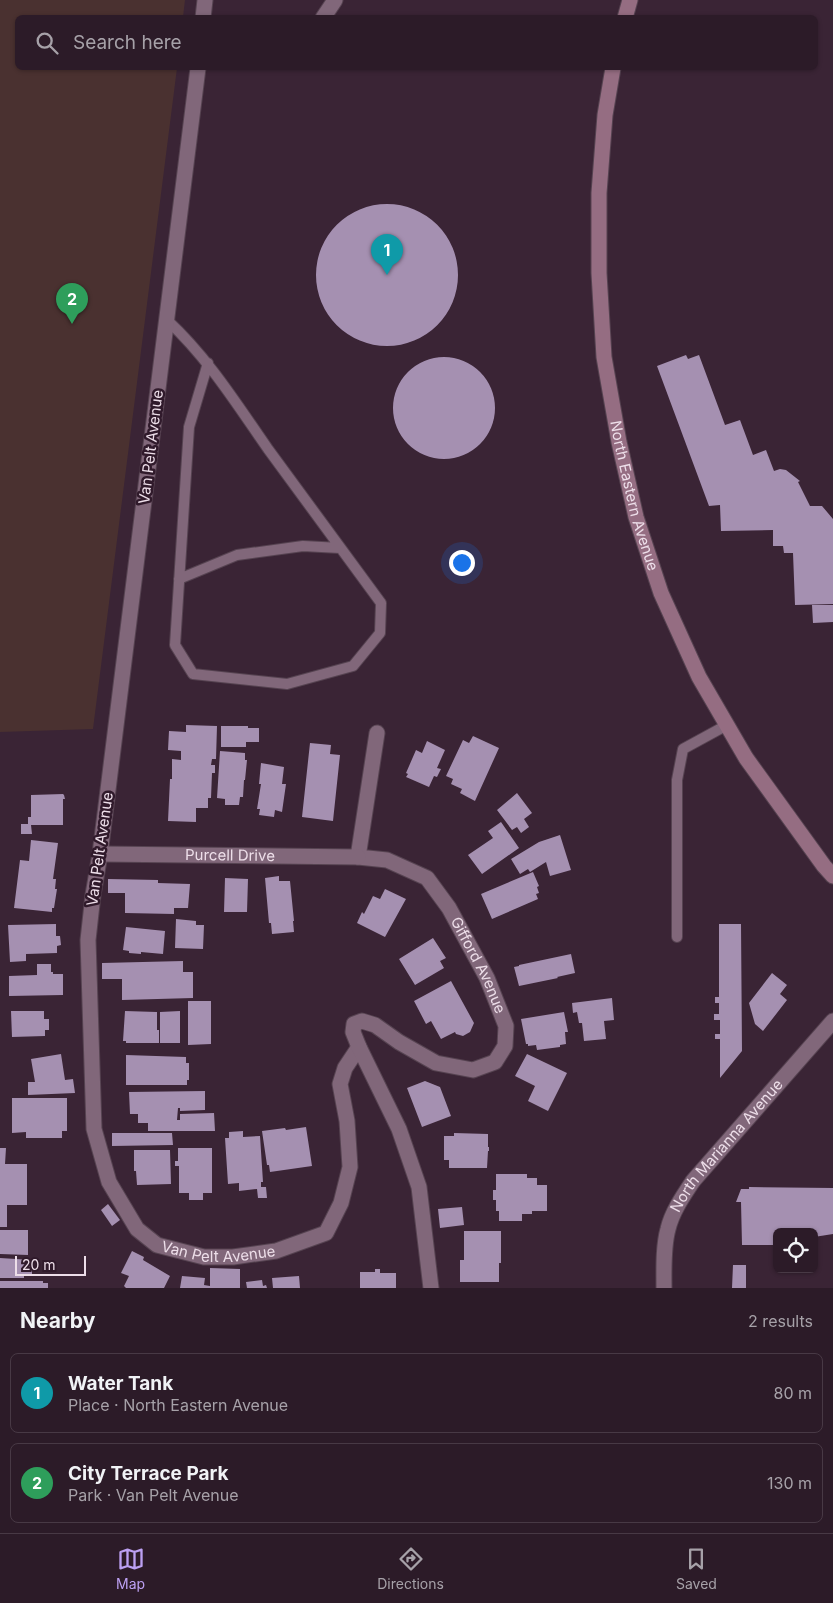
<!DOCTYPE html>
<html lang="en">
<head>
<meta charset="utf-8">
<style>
  body { margin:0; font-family:Inter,sans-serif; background:#342430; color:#f1f3f6 }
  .controls { position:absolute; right:15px; bottom:15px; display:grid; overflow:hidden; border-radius:8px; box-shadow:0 1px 4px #0004 }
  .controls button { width:45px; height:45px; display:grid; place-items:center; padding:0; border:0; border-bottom:1px solid #483945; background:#2c1b28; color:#f1f3f6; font:25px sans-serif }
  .scale { position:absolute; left:15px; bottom:12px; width:71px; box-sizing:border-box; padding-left:5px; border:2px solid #eddee9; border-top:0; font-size:14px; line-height:18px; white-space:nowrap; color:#eddee9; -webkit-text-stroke:4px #301a2b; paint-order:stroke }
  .you { position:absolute; left:461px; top:562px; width:18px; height:18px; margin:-12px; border:4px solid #fff; border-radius:50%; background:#1a73e8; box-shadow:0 0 0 8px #1a73e833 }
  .badge { display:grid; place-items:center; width:32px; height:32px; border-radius:50%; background:#bca0f2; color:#fff; font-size:16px; font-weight:700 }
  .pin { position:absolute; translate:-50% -41px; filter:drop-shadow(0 1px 2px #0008) }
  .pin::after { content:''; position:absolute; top:26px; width:18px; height:15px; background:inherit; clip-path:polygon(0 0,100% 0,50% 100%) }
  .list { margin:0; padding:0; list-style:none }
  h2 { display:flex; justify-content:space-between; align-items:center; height:65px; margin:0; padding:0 20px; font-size:21px }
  h2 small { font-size:16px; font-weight:400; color:#a6a1a8 }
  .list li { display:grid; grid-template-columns:32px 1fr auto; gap:15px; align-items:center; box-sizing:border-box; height:80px; margin:0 10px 10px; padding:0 10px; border:1px solid #483945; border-radius:8px }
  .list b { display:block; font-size:19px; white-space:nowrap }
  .list p { margin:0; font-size:16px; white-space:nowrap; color:#a6a1a8 }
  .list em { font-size:16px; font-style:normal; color:#a6a1a8 }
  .icon { flex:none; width:28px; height:28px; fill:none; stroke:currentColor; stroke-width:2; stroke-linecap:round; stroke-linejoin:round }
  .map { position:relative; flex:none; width:833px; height:1288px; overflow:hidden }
  .search { position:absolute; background:#2c1b28; box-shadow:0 1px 4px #0004; left:15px; right:15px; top:15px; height:55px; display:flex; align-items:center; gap:12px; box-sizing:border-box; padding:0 18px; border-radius:8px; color:#a6a1a8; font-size:19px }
  .sheet { height:245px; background:#2c1b28 }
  nav { display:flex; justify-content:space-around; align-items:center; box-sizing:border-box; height:70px; border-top:1px solid #483945; background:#2c1b28; font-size:14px; color:#a6a1a8 }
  nav a { display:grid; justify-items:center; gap:2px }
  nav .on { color:#bca0f2 }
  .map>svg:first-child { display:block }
  .green { fill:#4a3130 }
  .building { fill:#a590b1 }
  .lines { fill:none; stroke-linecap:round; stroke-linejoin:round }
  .lane-casing { stroke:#564351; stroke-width:12 }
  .street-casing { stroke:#564351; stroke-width:17 }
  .secondary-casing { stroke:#564351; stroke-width:17 }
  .lane { stroke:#81677a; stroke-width:10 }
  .street { stroke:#81677a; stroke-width:15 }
  .secondary { stroke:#956d82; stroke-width:15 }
  .labels { text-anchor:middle; stroke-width:5; stroke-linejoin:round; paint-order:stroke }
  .street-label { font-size:15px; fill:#eddee9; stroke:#301a2b }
</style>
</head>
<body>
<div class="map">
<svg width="833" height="1288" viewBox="0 0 833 1288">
  <rect width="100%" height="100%" fill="#3a2435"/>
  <path class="green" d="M0,0H185L183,17L18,18V68H177L93,729L0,732Z"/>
  <path class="building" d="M316 275a71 71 0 1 1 142 0a71 71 0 1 1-142 0Z
    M686,355L688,359L699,355L725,425L740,420L753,455L766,450L774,471L780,469L786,470L800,481L798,482L810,506H822L833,519V604L795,605L793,553H784L783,546H773V530L721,531L720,505L709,506L657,366Z
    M393 408a51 51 0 1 1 102 0a51 51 0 1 1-102 0Z
    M812,605H833V622L813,623Z
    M186,725L217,726L216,759H212L211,765H215V773H212L211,798H208V808H196V822L168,821L170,779H172V759L181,760V751L168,750L169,731L186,732Z
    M221,726H248V728H259V742H246V747H221Z
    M473,736L499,748L475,801L460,793L462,789L451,784L453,779L446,776L463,740L469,743Z
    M427,741L445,750L437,768L441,769L437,777L434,776L429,787L406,777L408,774L406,773L416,750L422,753Z
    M310,743L331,745L330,754L340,755L333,821L302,817Z
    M220,751L245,753V760H247L245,780H244L243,797H240L239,805H225V799L217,798Z
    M261,763L284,767L282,784H286L282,812L275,810L274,817L259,815L260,809H257L261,784H259Z
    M517,793L532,813L524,819L529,827L521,833L517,827L512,830L497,810Z
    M63,794L64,795L65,799H63V825H31L32,834H21V824H28V817H31V795Z
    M501,822L519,848L482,874L468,855L493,838L488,831Z
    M560,835L571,870L550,876L546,862L530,872L528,869L520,874L511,859L539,842Z
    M31,840L58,843L53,879H56L55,889H57L54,908H52V912L14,908L20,860L29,861Z
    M533,872L539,886L537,887L539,893L536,894L538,899L492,919L481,894Z
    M279,876V881H290L294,921H293L294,932L272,934L271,923H269L265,878Z
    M225,878L248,879L247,912H224Z
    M108,879L158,880V883L190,884L188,908H174V914L125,913V893H108Z
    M385,889L406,899L385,937L357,923L362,912L364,914L373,896L380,899Z
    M176,919L196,921V925H204L203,949L175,948Z
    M56,924V936H60L61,945L57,946V953L26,954V961L10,962L8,925Z
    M719,924H741L742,1051L720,1078V1039H715V1034H720V1020H714V1014H719V1003H715V997H719Z
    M126,927L165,931L163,954L141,952V954L129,953V951L123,950Z
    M433,938L446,958L440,961L444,968L415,985L399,959Z
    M571,954L575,973L557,977L558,978L519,986L514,967L519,966V965Z
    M183,961V972H193V998L122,1000V979H102V963Z
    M37,964H51V972H53V974H63V995L9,996V976L37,975Z
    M772,973L787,985L780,994L787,1000L763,1031L755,1024L749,1003Z
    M451,981L474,1023L470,1032L463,1036L456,1034L455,1032L441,1039L431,1021L426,1024L414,1001Z
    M612,998L614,1020L604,1021L606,1039L584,1041L582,1023H579L577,1012L573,1013L572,1003Z
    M188,1001H211V1044L188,1045Z
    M11,1011H44V1019H49V1030H45V1036L12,1037Z
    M125,1011L157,1012V1030H159V1043H126V1041H123Z
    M180,1011V1043H160V1012Z
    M564,1012L568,1032H565L566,1044L560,1045V1047L537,1050L536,1045L528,1046V1044H526L521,1019Z
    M61,1054L65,1080L73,1079L75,1093L28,1095V1082H35L31,1059Z
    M527,1054L567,1073L548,1111L528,1101L535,1086L515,1076Z
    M126,1055L186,1057V1063H189V1080H187V1085H126Z
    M425,1081L440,1087L451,1116L422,1127L407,1088Z
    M205,1091V1110L180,1111V1108H178L177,1120H180V1114L214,1113L215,1131H148V1123H138V1114H130L129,1092Z
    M12,1098H67V1131H62V1138H26V1132L12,1133Z
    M306,1127L312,1166L270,1172L269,1165H267L262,1131L285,1128L286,1130Z
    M243,1131V1137L260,1136L263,1182H261V1187H266L267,1198H258L257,1189L239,1191V1183L228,1184L225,1138H229V1132Z
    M112,1133H172L173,1145L112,1146Z
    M454,1133L488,1134V1147H489V1151H488L487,1168H449V1160H444V1136H454Z
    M0,1148H6L5,1164H27V1205H7V1227H0Z
    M178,1148H212V1193H203V1200H189V1193H179V1166H175V1161H178Z
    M134,1150H170L171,1184L137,1185L136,1171H134Z
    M496,1174H527V1178H537V1185H547V1211H532V1214H522V1221H499V1211H496V1200H493V1190H496Z
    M749,1187L833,1188V1234L814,1237V1232H777V1245H742L741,1202H736L741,1189H749Z
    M108,1204L120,1220L112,1226L101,1210Z
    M462,1207L464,1225L440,1228L438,1209Z
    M0,1230H28V1255L0,1254Z
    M464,1231H501V1263H499V1282H460V1260H464Z
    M132,1251L144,1257L143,1260L170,1276L164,1288H126L124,1286L129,1276L121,1273Z
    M0,1258L32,1260V1276H24V1278H0Z
    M733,1265H746V1288H732Z
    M210,1268L240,1269V1288H180L182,1276L205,1278L204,1285L210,1286Z
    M375,1269H380V1273H396V1288H360V1272H375Z
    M299,1276L300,1288H273L272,1278Z
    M262,1280L263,1286L266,1285L267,1288H247L246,1282Z
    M0,1281H43V1283H48V1288H0Z"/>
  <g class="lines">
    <defs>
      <path id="lane" d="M167,320C208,358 236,403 268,449C305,500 343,551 381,603L380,633L353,666L287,684L193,674L175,645L189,427L208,363
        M179,579L237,555L303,546L340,548
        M677,937V780L683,749L727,725"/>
      <g id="street">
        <path d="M203,18L205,0"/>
        <path d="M323,18L335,0"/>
        <path id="s1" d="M198,68L100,854L93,895L88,940L94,1129L109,1182L137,1229L157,1245L204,1257H233L276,1251L326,1233L341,1203L350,1167L347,1121L340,1084L345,1068L359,1047"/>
        <path id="s2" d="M377,733L358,857L387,860L427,878L449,908L487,978L506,1026L505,1046L495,1062L473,1070L436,1063L399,1042L375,1025L362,1021L354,1024L353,1032L359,1047L399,1129L419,1187L431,1288"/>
        <path id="s3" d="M100,854L358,857"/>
        <path id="s4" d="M664,1288C664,1270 663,1247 668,1229C672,1212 683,1196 693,1181L833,1021"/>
      </g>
      <g id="secondary">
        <path d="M625,18L630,0"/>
        <path id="s5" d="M613,68L605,115L599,193V273L604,357L619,442L636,517L661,593L699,677L746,758L824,866L833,876"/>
      </g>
    </defs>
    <use href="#lane" class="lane-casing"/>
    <use href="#street" class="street-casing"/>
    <use href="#secondary" class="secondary-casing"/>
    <use href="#lane" class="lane"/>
    <use href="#street" class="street"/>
    <use href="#secondary" class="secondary"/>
  </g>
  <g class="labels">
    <g class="street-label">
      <text transform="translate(151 447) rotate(-83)" y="5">Van Pelt Avenue</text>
      <text dy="5" stroke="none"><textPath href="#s5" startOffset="432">North Eastern Avenue</textPath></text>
      <text transform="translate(100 849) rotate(-82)" y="5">Van Pelt Avenue</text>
      <text dy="5" stroke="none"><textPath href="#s3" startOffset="130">Purcell Drive</textPath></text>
      <text dy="5" stroke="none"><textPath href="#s2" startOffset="300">Gifford Avenue</textPath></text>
      <text dy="5" stroke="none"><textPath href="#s4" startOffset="162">North Marianna Avenue</textPath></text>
      <text dy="5" stroke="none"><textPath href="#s1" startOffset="1266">Van Pelt Avenue</textPath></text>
    </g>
  </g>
</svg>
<div class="controls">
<button><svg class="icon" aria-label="locate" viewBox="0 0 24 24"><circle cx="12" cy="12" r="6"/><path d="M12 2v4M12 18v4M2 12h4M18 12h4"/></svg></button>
</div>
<div class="scale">20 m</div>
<div class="you"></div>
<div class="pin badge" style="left:387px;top:275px;background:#0f9aa8">1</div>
<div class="pin badge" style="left:72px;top:324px;background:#2e9e5b">2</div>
<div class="search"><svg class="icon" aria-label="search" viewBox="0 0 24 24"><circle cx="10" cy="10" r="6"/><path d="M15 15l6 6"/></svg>Search here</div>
</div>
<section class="sheet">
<h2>Nearby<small>2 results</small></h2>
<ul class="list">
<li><span class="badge" style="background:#0f9aa8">1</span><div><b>Water Tank</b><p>Place · North Eastern Avenue</p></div><em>80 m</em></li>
<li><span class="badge" style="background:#2e9e5b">2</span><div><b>City Terrace Park</b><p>Park · Van Pelt Avenue</p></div><em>130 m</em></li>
</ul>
</section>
<nav>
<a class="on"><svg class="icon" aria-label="map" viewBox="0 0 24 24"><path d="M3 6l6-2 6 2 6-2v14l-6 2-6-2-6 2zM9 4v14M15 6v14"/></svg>Map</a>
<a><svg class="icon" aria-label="directions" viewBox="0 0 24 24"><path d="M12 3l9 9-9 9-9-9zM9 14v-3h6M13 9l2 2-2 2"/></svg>Directions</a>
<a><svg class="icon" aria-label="saved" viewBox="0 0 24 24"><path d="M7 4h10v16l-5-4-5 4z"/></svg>Saved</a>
</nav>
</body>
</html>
